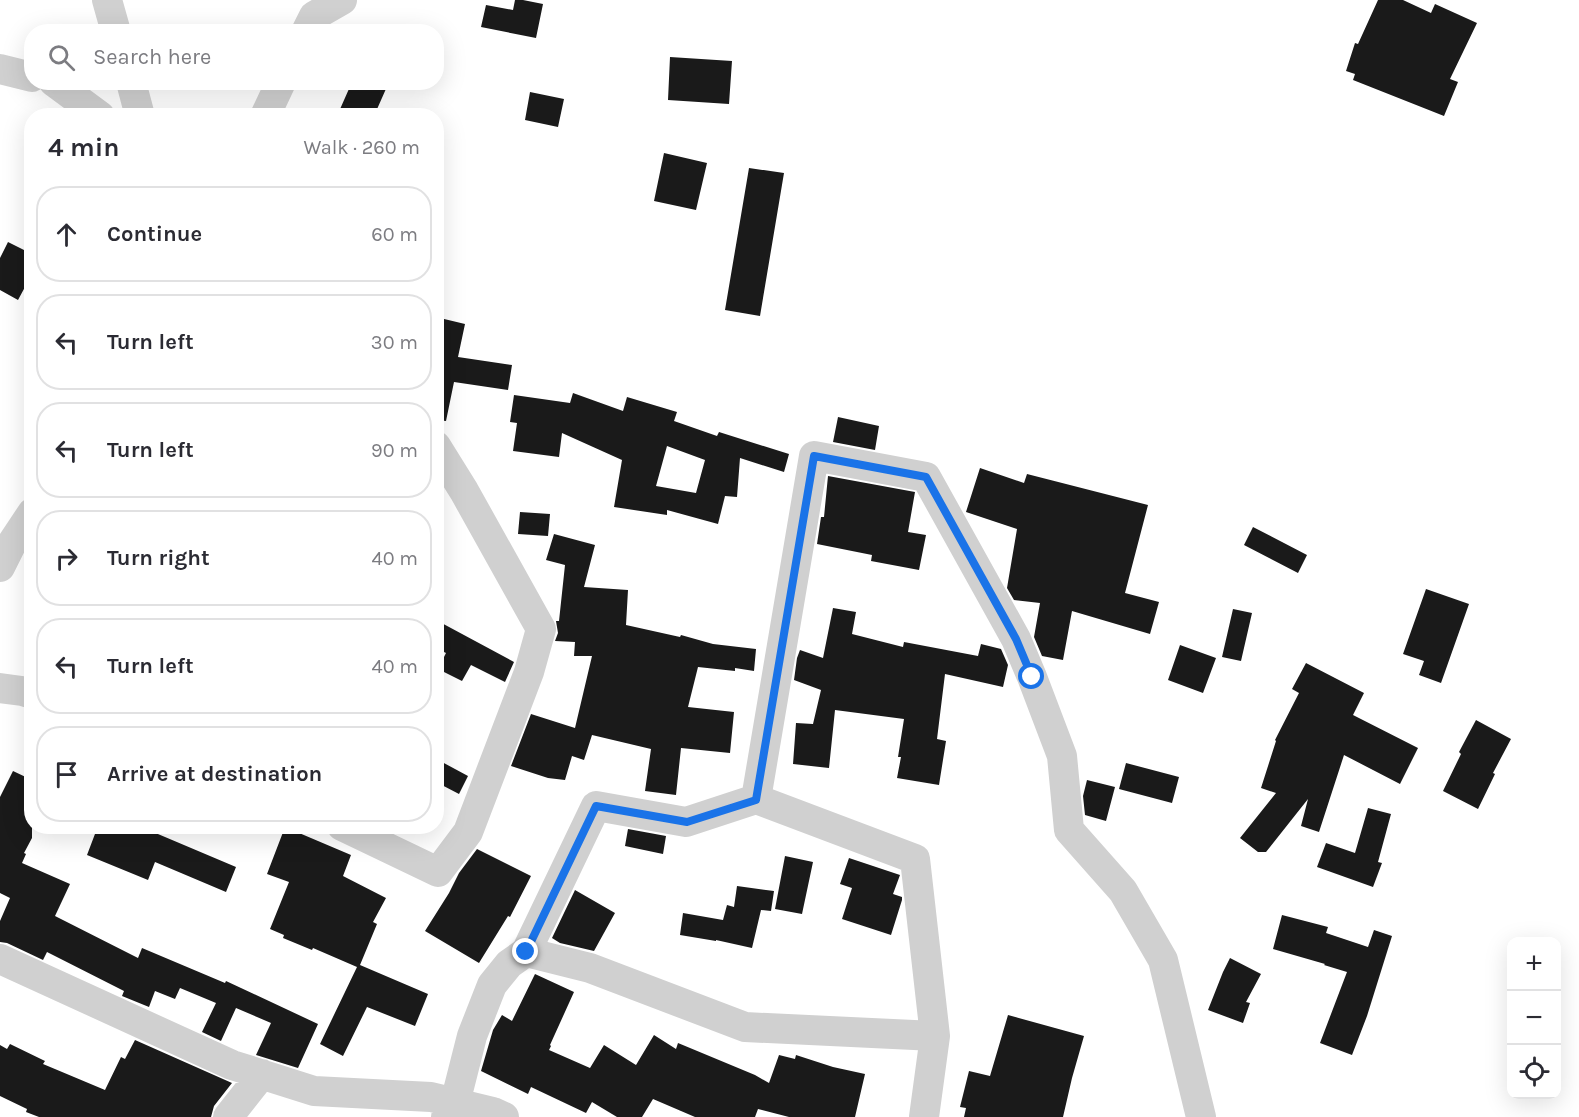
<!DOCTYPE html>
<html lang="en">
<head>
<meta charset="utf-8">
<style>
  body { margin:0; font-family:Karla,sans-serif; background:#f2f2f3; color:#2b2b33 }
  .controls { position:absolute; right:18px; bottom:18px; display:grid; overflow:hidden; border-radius:12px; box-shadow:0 6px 24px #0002 }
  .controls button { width:54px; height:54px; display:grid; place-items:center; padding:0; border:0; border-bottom:2px solid #e1e1e2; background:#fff; color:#2b2b33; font:30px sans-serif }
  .stop { position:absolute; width:18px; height:18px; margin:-14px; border:4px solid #1a73e8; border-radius:50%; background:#fff }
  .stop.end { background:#1a73e8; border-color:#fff; box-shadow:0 2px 6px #0008 }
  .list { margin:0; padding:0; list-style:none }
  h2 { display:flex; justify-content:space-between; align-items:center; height:78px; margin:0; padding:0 24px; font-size:26px }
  h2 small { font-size:20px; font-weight:400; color:#7c7c81 }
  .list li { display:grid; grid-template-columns:39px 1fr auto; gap:18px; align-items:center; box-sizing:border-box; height:96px; margin:0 12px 12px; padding:0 12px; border:2px solid #e1e1e2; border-radius:24px }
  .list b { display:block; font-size:22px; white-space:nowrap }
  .list em { font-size:20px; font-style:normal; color:#7c7c81 }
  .icon { flex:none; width:33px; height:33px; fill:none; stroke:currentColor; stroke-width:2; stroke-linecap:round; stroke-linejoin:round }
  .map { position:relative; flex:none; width:1579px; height:1117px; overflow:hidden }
  .search { position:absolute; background:#fff; box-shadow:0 6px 24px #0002; left:24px; top:24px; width:420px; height:66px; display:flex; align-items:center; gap:15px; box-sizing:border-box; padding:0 21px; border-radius:24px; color:#7c7c81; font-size:22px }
  .panel { position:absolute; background:#fff; box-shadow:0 6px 24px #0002; left:24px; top:108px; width:420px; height:726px; border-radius:24px }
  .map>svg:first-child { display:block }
  .building { fill:#1a1a1a; fill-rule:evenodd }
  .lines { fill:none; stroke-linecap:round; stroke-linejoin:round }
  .minor { stroke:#d0d0d0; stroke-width:30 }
  .route { stroke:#1a73e8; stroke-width:8 }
</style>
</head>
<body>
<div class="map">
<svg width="1579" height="1117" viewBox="0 0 1579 1117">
  <rect width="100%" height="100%" fill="#fff"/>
  <path class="building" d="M515,0H523L543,4L536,38L481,27L486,5L513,10Z
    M1378,0H1403L1431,13L1435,4L1477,23L1450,79L1458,82L1444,116L1353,80L1355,74L1346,71L1355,43L1358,44Z
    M670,57L732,61L729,104L668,100Z
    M352,82H389L374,116H337Z
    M530,92L564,99L558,127L525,120Z
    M664,153L707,163L696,210L654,201Z
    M749,168L784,173L760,316L725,310Z
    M8,242L32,254V274L18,300L0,290V258Z
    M440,318L465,324L458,357L512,365L508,390L454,382L446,421L436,420V336Z
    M573,393L623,411L627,397L677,412L674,421L717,436L719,432L789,454L784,472L740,458L737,497L725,496L718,524L667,510V515L614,507L622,460L562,433L559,457L513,451L517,423L510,422L514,395L570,403ZM667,446L705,460L696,493L656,486Z
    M838,417L879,426L875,450L833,442Z
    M980,468L1024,483L1027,474L1148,505L1125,593L1159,602L1150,634L1072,611L1063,660L1042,656L1034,637L1040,603L1014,600L1007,588L1017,529L966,512Z
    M828,476L915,492L908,532L926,535L919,570L871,561L872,555L817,544L821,517H824Z
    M520,512L550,514L548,536L518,534Z
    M1253,527L1307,555L1298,573L1244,545Z
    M554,534L595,545L584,587L628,590L626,625L680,637L681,635L713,644L756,649L754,671L735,668V671L698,667L688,707L734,712L730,753L681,748L676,795L645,791L651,749L592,735L584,760L572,756L565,780L548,778L511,766L531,714L575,728L592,656H574L575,642L555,641L558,633L556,621H559L565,565L546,560Z
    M1426,589L1469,604L1441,683L1419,675L1424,661L1403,654Z
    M833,608L856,612L852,634L903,647L904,642L978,656L981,644L1001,649L1008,665L1003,687L945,674L937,739L946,741L939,785L897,778L901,757H898L904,719L835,710L829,768L793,764L796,723L813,724L821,690L794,680L797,658L800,650L823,658Z
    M1233,609L1252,613L1241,661L1222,657Z
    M436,620L514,662L505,682L471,665L462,681L438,669L446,653L436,648Z
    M1180,645L1216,658L1203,693L1168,680Z
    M1306,663L1364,693L1353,715L1418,748L1400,784L1344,755L1319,832L1301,826L1308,799L1266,852H1258L1240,838L1276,793L1261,788L1276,741L1275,740L1299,693L1292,689Z
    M1476,720L1511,739L1493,773L1495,774L1478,809L1443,791L1461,754L1459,752Z
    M442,762L468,776L459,794L436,782V773Z
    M1126,763L1179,777L1172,803L1119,789Z
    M13,771L32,780V838L24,853L26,854L22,863L70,884L55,916L138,958L142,948L225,983L226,981L318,1024L298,1068L256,1055L271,1023L236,1008L221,1041L202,1032L216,1003L180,988L175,999L155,991L149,1007L122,996L124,991L47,952L43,960L7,943L0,942V921L10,898L0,893V797Z
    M1087,780L1115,787L1106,821L1085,815L1083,796Z
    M1368,808L1391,814L1378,862L1382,863L1373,887L1317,867L1326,843L1355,853Z
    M98,826H139L236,867L226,892L155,862L148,880L87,855Z
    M285,827L351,855L343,876L386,898L373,922L377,924L360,965L428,994L415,1026L367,1007L343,1056L320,1044L357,967L313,948L312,950L283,938L284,935L270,929L289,882L267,874Z
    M628,829L666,836L663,854L625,846Z
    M477,849L531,876L510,917L508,916L479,963L425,931L449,893L459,873Z
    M785,856L813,862L802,914L775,909Z
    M849,858L900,875L893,894L902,897V900L891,935L842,919L852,888L840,884Z
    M737,886L774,891L771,911L761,910L752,948L716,940V941L680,935L683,913L723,920L727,905L734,907Z
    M575,890L615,913L594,951L560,943L552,938Z
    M1282,915L1328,927L1326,933L1368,947L1374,930L1392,936L1367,1016L1352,1055L1320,1043L1347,972L1324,965L1325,964L1273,949Z
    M1230,958L1261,974L1246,1002L1250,1003L1243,1023L1208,1010L1223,972Z
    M535,974L574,992L550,1045L551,1046L549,1050L590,1068L604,1045L636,1065L654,1035L676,1049L678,1043L755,1075L769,1083L779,1055L795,1059L796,1055L833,1067L865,1074L855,1117H789L758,1109L755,1117H695L653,1099L642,1117H617L592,1102L586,1113L531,1087L528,1094L481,1071L493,1030L502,1015L512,1021Z
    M1008,1015L1084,1036L1072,1078L1063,1117H964L966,1108L960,1107L969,1071L990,1076Z
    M135,1040L232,1083L214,1106L211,1117H39L26,1112L27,1109L0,1096V1045L7,1049L10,1044L45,1061L43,1064L105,1090L121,1057L125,1059Z"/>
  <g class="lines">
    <path class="minor" d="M107,0L116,32
      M306,32L314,16L342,0
      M0,69L32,77
      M54,82L100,116
      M131,82L140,116
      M265,116L281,82
      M0,567L12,543L32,513
      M0,688L22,691L32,694
      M756,799L814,456L926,477L1016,639L1032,677L1062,756L1069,830L1123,891L1163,960L1201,1117
      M342,826L438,872L468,832L529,672L541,629L464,491L436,446
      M526,952L596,806L686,822L756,799L915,859L935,1036L924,1117
      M0,959L232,1065L314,1091L431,1097L493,1112L504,1117
      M228,1117L262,1074
      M446,1117L455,1103L472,1036L492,985L509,964L526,952L590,968L745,1027L935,1036"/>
  </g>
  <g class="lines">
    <path class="route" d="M526,952L596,806L687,822L756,800L814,456L926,477L1016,639L1032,677"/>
  </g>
</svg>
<div class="controls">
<button>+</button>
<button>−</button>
<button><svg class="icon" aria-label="locate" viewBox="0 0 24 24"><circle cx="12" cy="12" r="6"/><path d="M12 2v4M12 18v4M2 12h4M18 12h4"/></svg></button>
</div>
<div class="stop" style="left:1032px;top:677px"></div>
<div class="stop end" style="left:526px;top:952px"></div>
<div class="search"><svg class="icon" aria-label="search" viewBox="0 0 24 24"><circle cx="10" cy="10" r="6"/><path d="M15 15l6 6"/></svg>Search here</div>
<section class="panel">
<h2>4 min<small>Walk · 260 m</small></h2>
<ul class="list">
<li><svg class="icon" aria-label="ahead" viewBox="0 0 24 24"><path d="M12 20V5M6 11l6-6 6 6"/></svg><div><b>Continue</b></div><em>60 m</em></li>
<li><svg class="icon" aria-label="left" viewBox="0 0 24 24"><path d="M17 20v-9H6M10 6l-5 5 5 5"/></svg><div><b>Turn left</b></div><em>30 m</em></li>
<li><svg class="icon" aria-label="left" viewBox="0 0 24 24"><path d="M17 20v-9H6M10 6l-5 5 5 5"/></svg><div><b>Turn left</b></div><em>90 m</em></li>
<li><svg class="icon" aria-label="right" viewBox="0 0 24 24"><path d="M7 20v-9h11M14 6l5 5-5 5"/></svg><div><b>Turn right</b></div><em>40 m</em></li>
<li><svg class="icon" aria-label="left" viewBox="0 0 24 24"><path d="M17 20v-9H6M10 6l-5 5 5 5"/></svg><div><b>Turn left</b></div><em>40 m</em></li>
<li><svg class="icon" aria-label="arrive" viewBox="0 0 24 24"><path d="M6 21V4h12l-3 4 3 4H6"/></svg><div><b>Arrive at destination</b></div></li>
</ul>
</section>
</div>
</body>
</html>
